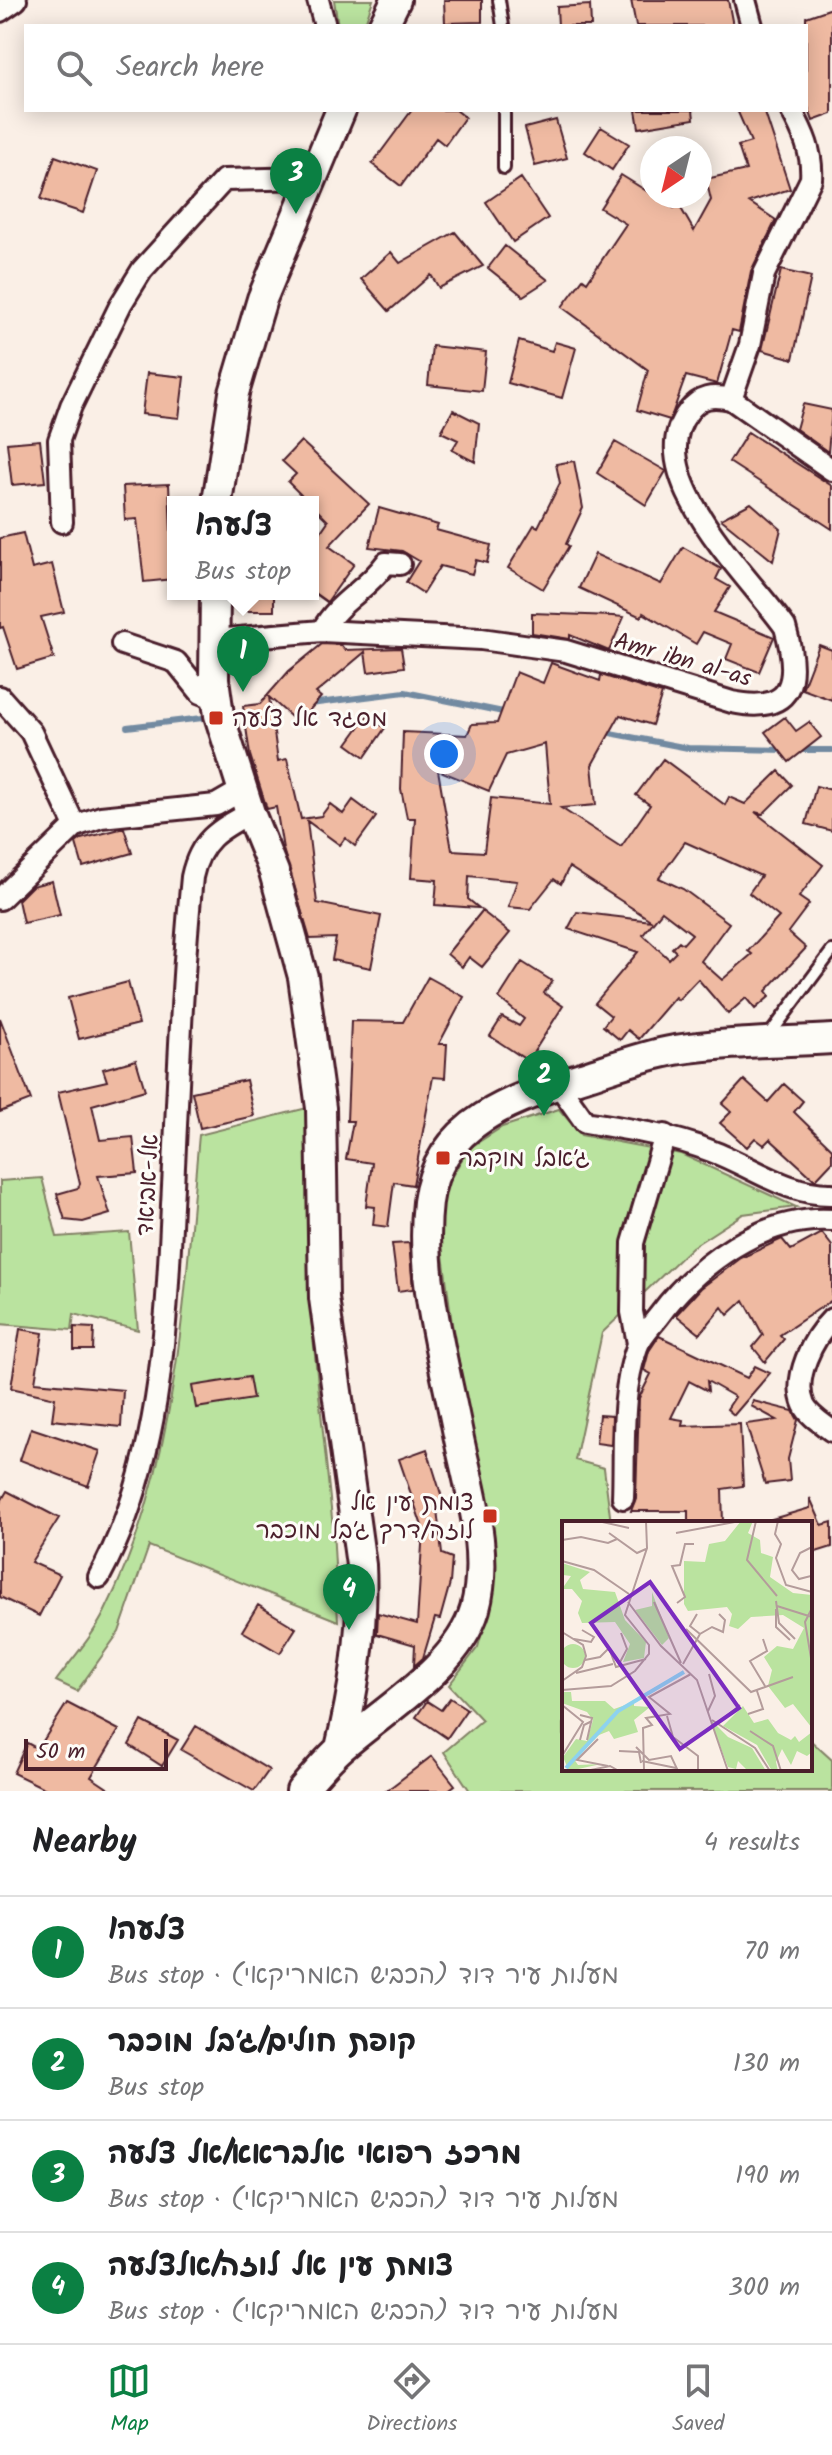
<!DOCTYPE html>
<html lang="en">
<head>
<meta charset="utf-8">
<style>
  body { margin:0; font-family:Kalam,"Playpen Sans Hebrew",sans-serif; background:#f6f6f6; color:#202124 }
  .compass { position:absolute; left:640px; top:136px; width:72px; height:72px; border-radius:50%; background:#fff; box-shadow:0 4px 20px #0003; rotate:215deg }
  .scale { position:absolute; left:24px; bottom:20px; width:144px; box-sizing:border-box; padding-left:8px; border:4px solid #4a1f2b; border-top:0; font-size:22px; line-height:28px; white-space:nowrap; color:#4a1f2b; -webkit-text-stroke:6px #fdfcf7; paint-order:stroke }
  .you { position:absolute; left:444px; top:754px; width:28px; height:28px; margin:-20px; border:6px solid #fff; border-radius:50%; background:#1a73e8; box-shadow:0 0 0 12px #1a73e833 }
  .badge { display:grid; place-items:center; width:52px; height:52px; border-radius:50%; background:#0b8043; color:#fff; font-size:26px; font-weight:700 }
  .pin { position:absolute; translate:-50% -66px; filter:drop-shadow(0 2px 4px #0008) }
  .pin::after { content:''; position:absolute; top:42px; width:28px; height:24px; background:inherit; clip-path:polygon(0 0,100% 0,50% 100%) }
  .popup { position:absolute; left:167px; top:496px; width:152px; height:104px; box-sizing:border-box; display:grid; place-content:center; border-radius:0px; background:#fff; filter:drop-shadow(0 2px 6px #0005); font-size:26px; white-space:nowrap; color:#757577 }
  .popup b { font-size:30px; color:#202124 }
  .popup::after { content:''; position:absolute; left:50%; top:100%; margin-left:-16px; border:16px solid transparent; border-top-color:#fff }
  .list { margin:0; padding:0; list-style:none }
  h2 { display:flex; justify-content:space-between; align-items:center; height:104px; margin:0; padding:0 32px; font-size:34px }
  h2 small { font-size:26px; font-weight:400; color:#757577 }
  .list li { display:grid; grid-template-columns:52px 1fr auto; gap:24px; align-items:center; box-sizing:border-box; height:112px; padding:0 32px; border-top:2px solid #e0e0e0 }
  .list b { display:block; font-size:30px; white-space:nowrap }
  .list p { margin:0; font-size:26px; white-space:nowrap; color:#757577 }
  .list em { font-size:26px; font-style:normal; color:#757577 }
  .icon { flex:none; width:44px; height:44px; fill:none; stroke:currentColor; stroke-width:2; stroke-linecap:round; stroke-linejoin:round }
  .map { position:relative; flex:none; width:832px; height:1791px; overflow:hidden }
  .search { position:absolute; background:#fff; box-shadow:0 4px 20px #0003; left:24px; right:24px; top:24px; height:88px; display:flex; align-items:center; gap:20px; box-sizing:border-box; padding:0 28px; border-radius:0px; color:#757577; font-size:30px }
  .sheet { height:552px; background:#fff }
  nav { display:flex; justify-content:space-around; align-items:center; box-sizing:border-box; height:112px; border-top:2px solid #e0e0e0; background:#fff; font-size:22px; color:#757577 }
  nav a { display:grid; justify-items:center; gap:4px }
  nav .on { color:#0b8043 }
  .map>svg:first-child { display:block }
  .green { fill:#bae39f; stroke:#828165; stroke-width:2 }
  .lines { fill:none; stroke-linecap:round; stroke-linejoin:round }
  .stream { stroke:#728aa1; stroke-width:6 }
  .building { fill:#efbaa2; stroke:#4a1f2b; stroke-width:2; fill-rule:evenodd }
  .lane-casing { stroke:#4a1f2b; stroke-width:16 }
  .street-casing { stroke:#4a1f2b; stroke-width:26 }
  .secondary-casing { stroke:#4a1f2b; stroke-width:34 }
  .lane { stroke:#fdfcf7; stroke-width:10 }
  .street { stroke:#fdfcf7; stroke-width:20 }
  .secondary { stroke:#fdfcf7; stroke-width:28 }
  .poi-dot { fill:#c8321e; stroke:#fdfcf7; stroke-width:3 }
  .labels { text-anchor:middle; stroke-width:6; stroke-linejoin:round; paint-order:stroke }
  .street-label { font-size:24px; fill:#4a1f2b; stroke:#fdfcf7 }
  .poi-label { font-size:24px; fill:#4a1f2b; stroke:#fdfcf7; text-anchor:start }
  .inset-river { fill:none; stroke:#8dd2ef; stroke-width:4 }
  .inset-road { fill:none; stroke:#b49c9b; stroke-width:2 }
  .view { fill:#7b2cbf; fill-opacity:0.15; stroke:#7b2cbf; stroke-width:4 }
  .inset-edge { fill:none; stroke:#4a1f2b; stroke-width:4 }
</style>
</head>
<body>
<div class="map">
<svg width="832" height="1791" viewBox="0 0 832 1791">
  <rect width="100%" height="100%" fill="#faefe6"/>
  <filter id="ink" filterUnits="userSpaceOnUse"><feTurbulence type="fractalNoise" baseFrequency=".0125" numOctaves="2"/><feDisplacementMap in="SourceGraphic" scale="16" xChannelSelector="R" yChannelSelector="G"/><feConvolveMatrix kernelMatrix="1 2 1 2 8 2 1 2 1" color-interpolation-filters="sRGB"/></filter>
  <g filter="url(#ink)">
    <path class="green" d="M334,0H373L364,26H338Z
      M307,1108L311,1317L333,1528L338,1621L149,1546L119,1632L77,1691L56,1681C72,1659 93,1636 105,1611C179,1464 184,1295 199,1135Z
      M559,1109L581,1135L681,1154L796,1207L743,1214L692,1247L602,1333L575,1460L604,1468L611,1523H564V1769H810V1740L832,1760V1791H470L444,1752L482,1720L449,1685L478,1647L492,1595L491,1535L452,1324L441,1239L443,1191L468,1149L502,1127Z
      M42,1178L57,1237L129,1232L138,1330L74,1314L72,1330L0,1324V1181Z"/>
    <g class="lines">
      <path class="stream" d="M310,704L405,692L508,713
        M226,715L251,712
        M127,727L211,717
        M605,732L688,748L784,750
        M800,750H832"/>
    </g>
    <path class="building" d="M444,0H482V22L445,23Z
      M631,0H728L733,26H636Z
      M590,5L591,26H558L557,7Z
      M832,8V114L813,121L806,101V17Z
      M412,110H456L465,117L445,145L436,138L401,186L372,164Z
      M636,110H693L694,119L639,128Z
      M737,110H764L790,189L749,202L776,220L751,271L739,332L732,330L717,384L686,376L670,420L637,410L648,370L562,307L583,279L587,282L626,224L600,208L621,175L674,208L679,205L694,231L711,200L706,179L746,170L738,146L751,142Z
      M556,120L567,158L535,166L525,128Z
      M601,127L629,144L612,170L585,152Z
      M55,156L97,171L83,213L41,199Z
      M521,178L548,218L513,242L486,202Z
      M455,232L483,266L439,288L431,275L389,311L361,279L391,252L400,263Z
      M505,246L548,280L523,296L488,268Z
      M781,270L811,277L793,359L762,350Z
      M519,341L552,351L555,342L576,348L562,398L508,383Z
      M432,346L486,352L482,391L428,385Z
      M147,373L184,377L179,418L142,414Z
      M803,404L832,410L828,452L796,429Z
      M453,410L479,423L475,462L452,450L458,440L441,432Z
      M748,432L832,486V529L729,462Z
      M40,440L45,482L12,485L7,443Z
      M301,441L369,504L329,546L354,564L327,602L313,592V534L317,537L328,521L313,506V502H308L288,482L296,474L282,461Z
      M615,442L666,471L646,505L597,473Z
      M574,461L583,508L566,544L569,546L543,589L508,568L534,525L538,527L560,483L556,464Z
      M169,484L173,579L144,582L137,519L125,520L123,486Z
      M751,503L781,529L773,561L721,519Z
      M379,508L438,525L436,530L491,545L487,563L476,560L472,574L440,566L423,593L406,582L419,561L402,551L369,547Z
      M23,533L32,569L52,564L64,612L41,617L54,658L17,669L3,627L0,628V538Z
      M683,547L721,569L716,579L730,587L714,612L774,637L759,672L726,659L732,644L703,632L696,644L643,613L641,617L579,588L595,554L661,584Z
      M240,594H274V611H240Z
      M532,613L613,616L624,617L609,651L570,635V639L532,633Z
      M322,644L341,645L345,650L401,648L404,667L368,672L365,652L316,693L321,697L298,723L269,697L278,761L287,759L301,819L321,816L330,804L343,814L353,800L376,817L355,846L345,838L340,845L307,821L317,903L381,916L371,968L332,960L336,938L310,939L283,849L276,807L267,809L250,755L243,706L260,704L289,671Z
      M819,645L832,650V700L802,689Z
      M551,663L600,681L601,675L662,694L652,725L620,715L592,765L596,805L561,808L621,847L650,805L636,795L663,759L725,805L729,797L745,804L779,771L792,785L763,814L755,812L823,865L799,897L809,904L788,932L806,948L766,991L770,996L755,1009L746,998L728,1014L698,979L678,1000L675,997L639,1039L628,1030L620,1040L603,1026L611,1016L595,1003L638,952L568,929L577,912L652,921L569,867L561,884L554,879L530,909L508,907L517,881L469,876L468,899L479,908L435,905L437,880L411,878L415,818H407L401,789L403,732L467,735L472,724L497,723L516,672L543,683ZM545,744L550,804L491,798L484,852L452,850L438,770L489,791L506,755ZM685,842L761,876L749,893L779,917L748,951L752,954L722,980L701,961L729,923L683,889L659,878ZM662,911L692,934L683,944L679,941L672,948L676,952L669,959L643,935Z
      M368,715L385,728L365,757L347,744Z
      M785,717L796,731L809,722L821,737L789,762L765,732Z
      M816,786L832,790V831L806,824Z
      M124,828L132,853L83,867L76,843L81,839Z
      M52,881L60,915L23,923L18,900L32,886Z
      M482,911L510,933L482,967L469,957L462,967L447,954Z
      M522,962L552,981L544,993L563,1006L528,1061L490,1036L502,1017L519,1026L524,1019L499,998Z
      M428,977L464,997L439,1044H447L445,1078L433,1077L413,1185L394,1182L388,1227L373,1225L375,1207L366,1206L372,1163L346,1159L353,1121H347L351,1021L403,1022Z
      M128,982L139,1024L79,1039L68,998Z
      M0,1018L31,1100L0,1112Z
      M136,1060L145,1090L92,1105L100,1140L133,1137L137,1173L98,1176L110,1214L83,1222L65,1220L57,1194L78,1188L80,1184L58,1092L107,1081L103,1069Z
      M246,1080L254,1116L200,1128L192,1092Z
      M744,1080L768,1102L784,1084L803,1101L794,1112L832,1149V1162L815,1180L770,1139L764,1145L755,1138L747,1147L720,1123L731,1112L722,1104Z
      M822,1233L832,1246V1300L780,1335L784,1339L765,1362L753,1347L763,1335L744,1300L728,1315L722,1307L700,1334L676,1315L701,1288L741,1258L782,1239L791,1250Z
      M409,1243L413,1289L398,1291L392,1244Z
      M74,1327L94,1328L93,1350H74Z
      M20,1329L43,1333L35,1382L123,1390L121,1427L52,1420L55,1398L11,1388Z
      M659,1336L747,1378L755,1366L770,1373L734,1415L727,1409L735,1397L707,1381L708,1391L689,1381L671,1418L683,1420L682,1426L740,1424L743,1486L722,1489L723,1523H688V1511H631L636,1498L639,1398L651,1374L644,1370L649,1351Z
      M249,1377L253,1399L196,1408L192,1386Z
      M753,1401L793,1411L798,1420L788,1459L790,1481L765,1484L746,1424L777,1420L751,1406Z
      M599,1415L612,1416L611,1445L596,1443Z
      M31,1428L100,1451L88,1486L20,1460Z
      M427,1449L445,1507L437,1509L442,1554L452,1558L450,1583L440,1619L435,1618L423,1658L414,1666L415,1645L377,1634L378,1613L417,1624L423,1529L399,1459Z
      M7,1491L59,1518L31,1562L60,1575L39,1616L0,1597V1503Z
      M810,1498L822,1525L832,1522V1547L810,1554V1523H773L772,1519L810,1508Z
      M258,1605L296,1628L280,1653L242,1631Z
      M450,1698L467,1709L447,1738L416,1717L427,1701L441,1710Z
      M67,1703L119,1730L91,1777L112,1791H50L13,1773L27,1743L38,1749Z
      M142,1721L178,1740L162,1766L129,1745Z
      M196,1726L269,1770L254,1791L181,1750Z
      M432,1756L455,1785L447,1791H386Z"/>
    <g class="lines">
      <defs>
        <path id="lane" d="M499,0L503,26
          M504,110V168
          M768,1037L832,951"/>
        <path id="street" d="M318,0L325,26
          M745,0L752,26
          M0,11L16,0
          M731,399L750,345L764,274L811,179C813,153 803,132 791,110
          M62,522L59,440L71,406L121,304L142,270L224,180L312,178
          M322,631C338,601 367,590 386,563L400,564
          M214,640L322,631L481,639L566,651L732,702C795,715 800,679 785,627C751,578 639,474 688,412C700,396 712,395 731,399L832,470
          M122,644L176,662L201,693L216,699
          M0,697L31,732L75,826
          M0,899L75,826L101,817L216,805L242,790
          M558,1084L585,1122C628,1129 670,1135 711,1151C752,1166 787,1195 832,1194
          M832,1319C813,1338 792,1378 804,1405C809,1416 823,1424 832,1431
          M638,1343L632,1312L633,1243L665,1135
          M623,1498C625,1448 620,1394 637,1347C641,1336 651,1326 658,1317C697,1264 764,1215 832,1220
          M99,1577C161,1463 166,1332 172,1205C178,1096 181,986 192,877C200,840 218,830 250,813"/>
        <path id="secondary" d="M383,26L396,0
          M217,502L234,393L262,299L341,110
          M215,594L214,679L219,715L250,813L274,872L303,977L321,1108L324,1298L361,1565C364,1628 355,1687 340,1748
          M301,1791C314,1776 327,1760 342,1747C385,1709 458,1667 475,1609C491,1551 468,1486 457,1429C443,1357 419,1276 428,1202C438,1119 521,1096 588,1075C616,1066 646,1055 675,1050C727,1042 779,1042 832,1039"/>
      </defs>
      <use href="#lane" class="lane-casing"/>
      <use href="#street" class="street-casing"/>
      <use href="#secondary" class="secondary-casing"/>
      <use href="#lane" class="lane"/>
      <use href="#street" class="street"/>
      <use href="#secondary" class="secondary"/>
    </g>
  </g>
  <g class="poi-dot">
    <rect x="208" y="710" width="16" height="16" rx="4"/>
    <rect x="435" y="1150" width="16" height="16" rx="4"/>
    <rect x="482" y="1508" width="16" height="16" rx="4"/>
  </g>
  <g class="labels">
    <g class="street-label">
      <text transform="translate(683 659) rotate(16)" y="8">Amr ibn al-as</text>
      <text transform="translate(147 1185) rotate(-87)" y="8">אל-אביאד</text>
    </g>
    <g class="poi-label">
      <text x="232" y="726">מסגד אל צלעה</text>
      <text x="459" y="1166">ג׳אבל מוקבר</text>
      <text x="474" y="1510" text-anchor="end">צומת עין אל<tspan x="474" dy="28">לוזה/דרך ג׳בל מוכבר</tspan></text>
    </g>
  </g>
  <g transform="translate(562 1521)">
    <rect width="250" height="250" fill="#faefe6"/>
    <path d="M179,0H191L186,12L198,19L199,32L211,36L208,56L231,72L250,74V207L231,183L223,187L206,165L210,149L202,136L215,125L231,128L242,107L221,94L189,96L176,108L167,105L170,93L165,86L126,90L122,83V40L143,41L147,23L163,20ZM0,42L28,51L18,59L21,68L53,71L63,99L84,121L82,137L61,141L68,123L53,101L20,102L16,92L20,80L10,68H0L9,55L1,54ZM90,71L107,117L100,124L73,89L90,85ZM-1 135a12 12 0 1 1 24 0a12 12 0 1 1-24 0ZM0,171H9L10,180H43L52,188L72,181V185L88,186L72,199L76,211L52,218L47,210L37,214L12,238L16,244L39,243L7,250L1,236L14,218L25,220L31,199L25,191L0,182ZM181,185L192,202L206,198L216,212L229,219L233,215L237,221L250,211V231L245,235L235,230L229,244L220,228L214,241L216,250H210L195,224L161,205ZM148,198L166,216L190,227L204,250H186L176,240L174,248L166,246Z" fill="#bae39f"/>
    <path class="inset-river" d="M4,247L56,190L122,151"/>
    <path class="inset-road" d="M36,0L67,7M194,0L185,39L215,75M216,0L213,13L219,23L214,37L224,64L250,71M47,12L75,32L84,28M114,12L178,0M0,19L19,16L46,22L55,18M250,26L238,32L230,49L237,58L249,55L250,48M0,40L32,49L67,73M214,80L217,102L233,118M66,81L99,125L135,159L166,250M92,81L119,142M115,82L123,76L110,45L118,44L123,23H132M215,85L250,96M250,87L243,101L250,143M214,88V106L228,119M135,93L128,105L138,113M124,108L189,171L231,156M0,111L21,124L24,135L20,146L0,160M12,118L29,121L32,116L20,109M201,118L205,130L188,140L203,165M23,139L38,136L47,127L54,146L84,138M57,143L65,128L59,112M121,143L138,113L150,106L161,111L163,99L157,93M14,152L51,143M0,169L49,165L73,150L87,133V124L63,94L85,27L84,0M0,184L21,201L0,235M146,190L153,175L147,153M186,193L201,188L195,170M18,194L30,197L25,219M105,195L111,216L136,235V250M150,199L193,227L208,250M155,203L178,184M188,210L211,225L219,250M36,218L15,239L46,245M18,219L22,204L30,200M74,226L87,239L109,235L116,250M57,230L77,231L79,242M80,240L114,247M64,249H82L81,207L90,204L84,197L108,193L87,176L129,153M24,250L48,245L57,250"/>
    <path class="view" d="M88,61L177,187L118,228L29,102Z"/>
    <rect width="250" height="250" class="inset-edge"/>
  </g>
</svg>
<svg class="compass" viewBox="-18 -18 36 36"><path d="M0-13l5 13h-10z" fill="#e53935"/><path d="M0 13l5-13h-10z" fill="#757577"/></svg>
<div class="scale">50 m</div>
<div class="you"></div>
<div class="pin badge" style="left:243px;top:692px">1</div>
<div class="popup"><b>צלעה1</b>Bus stop</div>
<div class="pin badge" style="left:544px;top:1116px">2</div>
<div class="pin badge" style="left:296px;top:214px">3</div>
<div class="pin badge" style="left:349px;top:1630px">4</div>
<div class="search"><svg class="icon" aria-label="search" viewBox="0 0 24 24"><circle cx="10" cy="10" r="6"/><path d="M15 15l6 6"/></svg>Search here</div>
</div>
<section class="sheet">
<h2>Nearby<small>4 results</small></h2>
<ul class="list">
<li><span class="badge">1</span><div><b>צלעה1</b><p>Bus stop · מעלות עיר דוד (הכביש האמריקאי)</p></div><em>70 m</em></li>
<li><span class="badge">2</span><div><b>קופת חולים/ג׳בל מוכבר</b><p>Bus stop</p></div><em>130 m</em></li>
<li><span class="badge">3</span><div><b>מרכז רפואי אלבראא/אל צלעה</b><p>Bus stop · מעלות עיר דוד (הכביש האמריקאי)</p></div><em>190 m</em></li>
<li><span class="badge">4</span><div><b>צומת עין אל לוזה/אלצלעה</b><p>Bus stop · מעלות עיר דוד (הכביש האמריקאי)</p></div><em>300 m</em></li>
</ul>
</section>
<nav>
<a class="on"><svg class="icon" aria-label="map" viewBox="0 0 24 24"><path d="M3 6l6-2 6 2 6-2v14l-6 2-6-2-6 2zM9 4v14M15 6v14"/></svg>Map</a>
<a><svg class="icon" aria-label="directions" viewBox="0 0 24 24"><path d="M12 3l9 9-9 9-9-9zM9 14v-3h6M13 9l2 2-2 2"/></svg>Directions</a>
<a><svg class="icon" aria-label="saved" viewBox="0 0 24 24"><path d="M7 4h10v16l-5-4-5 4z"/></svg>Saved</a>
</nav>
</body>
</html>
